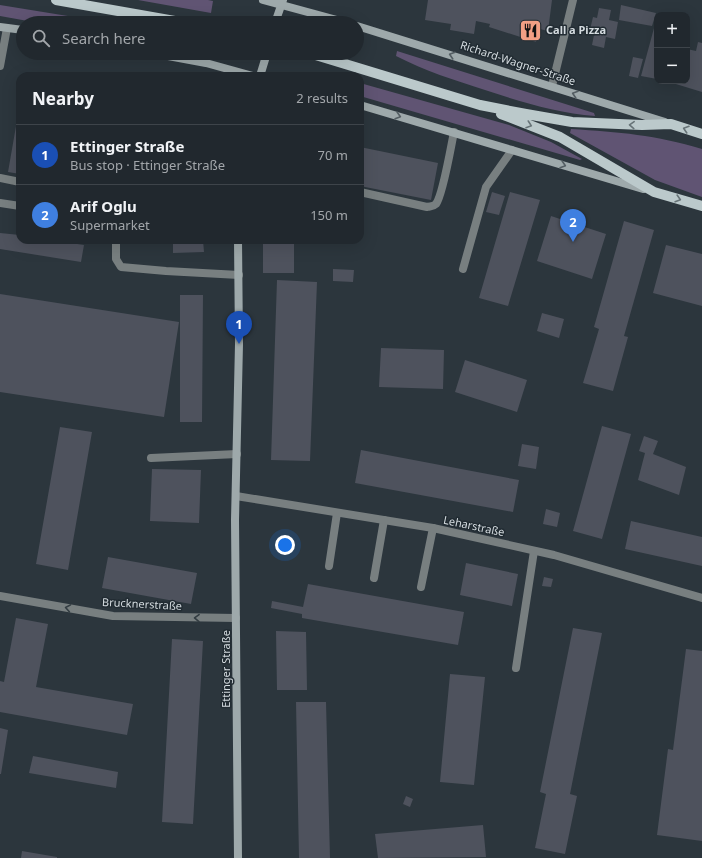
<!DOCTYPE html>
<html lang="en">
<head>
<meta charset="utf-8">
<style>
  body { margin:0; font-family:"Noto Sans",sans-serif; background:#293036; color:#f1f3f6 }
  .controls { position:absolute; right:12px; top:12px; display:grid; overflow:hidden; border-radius:8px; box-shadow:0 4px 16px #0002 }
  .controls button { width:36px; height:36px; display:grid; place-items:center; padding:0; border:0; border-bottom:1px solid #3e444a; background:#21282e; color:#f1f3f6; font:20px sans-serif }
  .you { position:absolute; left:285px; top:545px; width:14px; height:14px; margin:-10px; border:3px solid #fff; border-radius:50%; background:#1a73e8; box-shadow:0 0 0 6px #1a73e833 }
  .badge { display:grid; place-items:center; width:26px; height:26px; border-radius:50%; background:#8bbbb9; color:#fff; font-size:13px; font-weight:700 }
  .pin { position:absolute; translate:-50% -33px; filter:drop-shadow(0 1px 2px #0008) }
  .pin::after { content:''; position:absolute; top:21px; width:14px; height:12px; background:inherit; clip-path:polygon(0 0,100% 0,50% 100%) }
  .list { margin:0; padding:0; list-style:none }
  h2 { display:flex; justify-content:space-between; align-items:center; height:52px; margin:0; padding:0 16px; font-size:17px }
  h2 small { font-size:13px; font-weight:400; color:#a2a6aa }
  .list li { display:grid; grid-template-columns:26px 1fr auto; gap:12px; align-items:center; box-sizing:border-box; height:60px; padding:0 16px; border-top:1px solid #3e444a }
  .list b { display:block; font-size:15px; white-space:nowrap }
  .list p { margin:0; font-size:13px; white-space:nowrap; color:#a2a6aa }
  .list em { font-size:13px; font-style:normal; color:#a2a6aa }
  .icon { flex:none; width:22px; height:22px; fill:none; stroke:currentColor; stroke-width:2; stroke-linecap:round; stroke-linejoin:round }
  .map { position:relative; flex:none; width:702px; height:858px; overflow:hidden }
  .search { position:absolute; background:#21282e; box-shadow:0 4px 16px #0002; left:16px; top:16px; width:348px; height:44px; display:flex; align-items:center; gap:10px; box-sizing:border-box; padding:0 14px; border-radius:22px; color:#a2a6aa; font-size:15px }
  .panel { position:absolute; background:#21282e; box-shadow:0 4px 16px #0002; left:16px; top:72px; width:348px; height:172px; border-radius:12px }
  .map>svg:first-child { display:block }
  .green { fill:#605473 }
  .building { fill:#4e525d }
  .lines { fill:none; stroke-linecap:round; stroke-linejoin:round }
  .service { stroke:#787f80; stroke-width:8 }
  .minor { stroke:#787f80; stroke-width:8 }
  .secondary { stroke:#9ea9ab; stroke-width:8 }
  .primary { stroke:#bbc9cb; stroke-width:10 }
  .oneway { stroke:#545e63 }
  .oneway2 { stroke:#677377 }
  .oneway3 { stroke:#333d42 }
  .labels { text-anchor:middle; stroke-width:3; stroke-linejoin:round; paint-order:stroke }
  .poi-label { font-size:11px; font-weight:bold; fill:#d5dce0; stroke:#222c33; text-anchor:start }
  .street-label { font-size:11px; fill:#d5dce0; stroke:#222c33 }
</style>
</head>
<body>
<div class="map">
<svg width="702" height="858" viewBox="0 0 702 858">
  <rect width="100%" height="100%" fill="#2c363d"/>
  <path class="green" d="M138,0H208L213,1L211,13Z
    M0,5L111,23H39L0,16Z
    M397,51L594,113L595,116C558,113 521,102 485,90C454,80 425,71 396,56Z
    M360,83L509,125L551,142L582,159L580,160L360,96Z
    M571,129C619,132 656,135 702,149V197L655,180L570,133Z"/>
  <path class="building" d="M428,0H552L548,31L540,29L536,42L489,27L490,24L476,21L474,34L450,30L451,24L425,20Z
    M621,5L656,13L652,26L619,20Z
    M599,8L611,10L609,20L618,22L615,39L606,37L604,48L592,45L594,35L589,34L593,17L597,18Z
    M657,17V79L641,76Z
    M698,42L702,43V92L666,81H687V49L696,51Z
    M633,57L643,59L638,78L629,76Z
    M19,109L20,110V174L8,172Z
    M360,147L438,163L431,200L360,186Z
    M492,192L505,196L499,215L486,212Z
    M510,192L540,200L508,306L479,298Z
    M551,216L606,234L592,279L537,261Z
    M624,221L654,230L624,336L628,337L613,391L583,383L599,329L594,327Z
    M0,233L20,235V240H50L84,245L81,262L0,249Z
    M173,240H203L204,252L173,253Z
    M263,240H294V273H263Z
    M666,245L702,254V306L653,293Z
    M333,269L354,270L353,282L333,281Z
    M277,280L317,282L310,461L271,460Z
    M0,294L179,322L164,417L0,392Z
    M180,295H203L202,422H180Z
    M542,313L564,319L559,338L537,331Z
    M381,348L444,350L443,389L379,387Z
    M465,360L527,380L517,412L455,392Z
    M602,426L631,434L602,539L573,531Z
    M60,427L92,432L68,570L36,564Z
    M644,436L658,441L653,454L686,467L679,495L638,480L645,453L639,451Z
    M522,444L539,447L536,469L518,466Z
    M361,450L519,480L513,512L355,483Z
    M152,469L201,470L199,523L150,521Z
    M546,509L560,513L557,527L543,524Z
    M631,521L702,537V566L625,549Z
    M108,557L197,573L191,604L102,588Z
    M466,563L518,574L512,606L460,595Z
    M544,577L553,579L551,587L542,586Z
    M308,584L464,612L458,645L302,618V614L271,608L272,601L303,607Z
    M16,618L48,624L36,687L133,704L127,735L0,712V681L4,682Z
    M573,628L602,633L570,794L577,796L565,854L535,848L546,794L540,792Z
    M276,631L306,632L307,690H277Z
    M172,639L203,641L193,824L162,822Z
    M686,649L702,651V841L657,835L668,749L673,750Z
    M450,674L485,677L474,785L440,782Z
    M296,702H326L330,858H299Z
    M0,728L8,730L1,774H0Z
    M33,756L118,772L116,788L29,773Z
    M406,796L413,799L410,807L403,804Z
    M483,825L486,857L378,858L375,834Z
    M22,851L57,857V858H21Z"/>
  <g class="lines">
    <path class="service" d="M0,66L7,28
      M0,178L20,182
      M360,192L427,207C430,206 433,207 436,204C443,195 451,146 454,132
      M0,203L20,206
      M116,240V259L121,267L166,271L239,275
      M463,269L486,187L512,150
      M151,458L237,454
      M329,566L337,513
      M374,578L384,520
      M421,587L433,528
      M516,668L534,551"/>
    <path class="minor" d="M552,86L573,0
      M236,496L433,528L554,555L702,598
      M0,596L113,616L236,618"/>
    <path class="secondary" d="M263,0L348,23
      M275,23L283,0
      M357,26L665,122
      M0,27L23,30
      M152,53L206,63L253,76
      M260,76L267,53
      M360,105L643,189
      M238,858L235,520L239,344L238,240"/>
    <path class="primary" d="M56,0L186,23
      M309,53L480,105L526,114L572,122L642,125L671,124L702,134
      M501,114L560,137L654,192L702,206"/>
  </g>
  <defs><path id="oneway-chevron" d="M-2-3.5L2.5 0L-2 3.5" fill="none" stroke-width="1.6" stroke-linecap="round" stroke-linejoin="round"/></defs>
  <g class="oneway">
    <use href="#oneway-chevron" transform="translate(452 55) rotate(-162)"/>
    <use href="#oneway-chevron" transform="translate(575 94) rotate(-162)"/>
    <use href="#oneway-chevron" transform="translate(398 116) rotate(16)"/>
    <use href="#oneway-chevron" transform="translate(563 165) rotate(17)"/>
  </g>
  <g class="oneway2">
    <use href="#oneway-chevron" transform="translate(529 125) rotate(19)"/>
    <use href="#oneway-chevron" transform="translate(632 125) rotate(-177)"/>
    <use href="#oneway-chevron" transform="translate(686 129) rotate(-162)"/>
    <use href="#oneway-chevron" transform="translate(678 199) rotate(17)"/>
  </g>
  <g class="oneway3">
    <use href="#oneway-chevron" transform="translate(68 608) rotate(-170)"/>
    <use href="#oneway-chevron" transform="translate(197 618) rotate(-179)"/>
  </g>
  <defs>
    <symbol id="restaurant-square" viewBox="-11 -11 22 22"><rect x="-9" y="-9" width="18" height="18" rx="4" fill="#f39f84" stroke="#222c33"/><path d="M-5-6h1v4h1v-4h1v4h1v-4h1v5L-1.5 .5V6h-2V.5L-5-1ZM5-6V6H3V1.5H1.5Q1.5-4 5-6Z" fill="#111"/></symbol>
  </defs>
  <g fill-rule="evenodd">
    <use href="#restaurant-square" x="518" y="18" width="25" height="25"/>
  </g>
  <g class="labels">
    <g class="poi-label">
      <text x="546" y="34">Call a Pizza</text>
    </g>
    <g class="street-label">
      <text transform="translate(518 63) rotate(18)" y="4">Richard-Wagner-Straße</text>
      <text transform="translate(474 526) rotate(12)" y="4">Leharstraße</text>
      <text transform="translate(142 604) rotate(3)" y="4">Brucknerstraße</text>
      <text transform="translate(226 669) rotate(-90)" y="4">Ettinger Straße</text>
    </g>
  </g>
</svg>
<div class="controls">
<button>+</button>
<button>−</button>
</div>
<div class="you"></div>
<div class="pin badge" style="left:239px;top:344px;background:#1a4fb4">1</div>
<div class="pin badge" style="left:573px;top:242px;background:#3f7fe0">2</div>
<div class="search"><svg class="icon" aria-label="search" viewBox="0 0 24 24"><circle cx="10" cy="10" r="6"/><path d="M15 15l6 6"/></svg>Search here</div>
<section class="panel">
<h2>Nearby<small>2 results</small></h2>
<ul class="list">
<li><span class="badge" style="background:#1a4fb4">1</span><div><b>Ettinger Straße</b><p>Bus stop · Ettinger Straße</p></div><em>70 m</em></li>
<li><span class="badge" style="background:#3f7fe0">2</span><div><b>Arif Oglu</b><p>Supermarket</p></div><em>150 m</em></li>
</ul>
</section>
</div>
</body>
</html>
